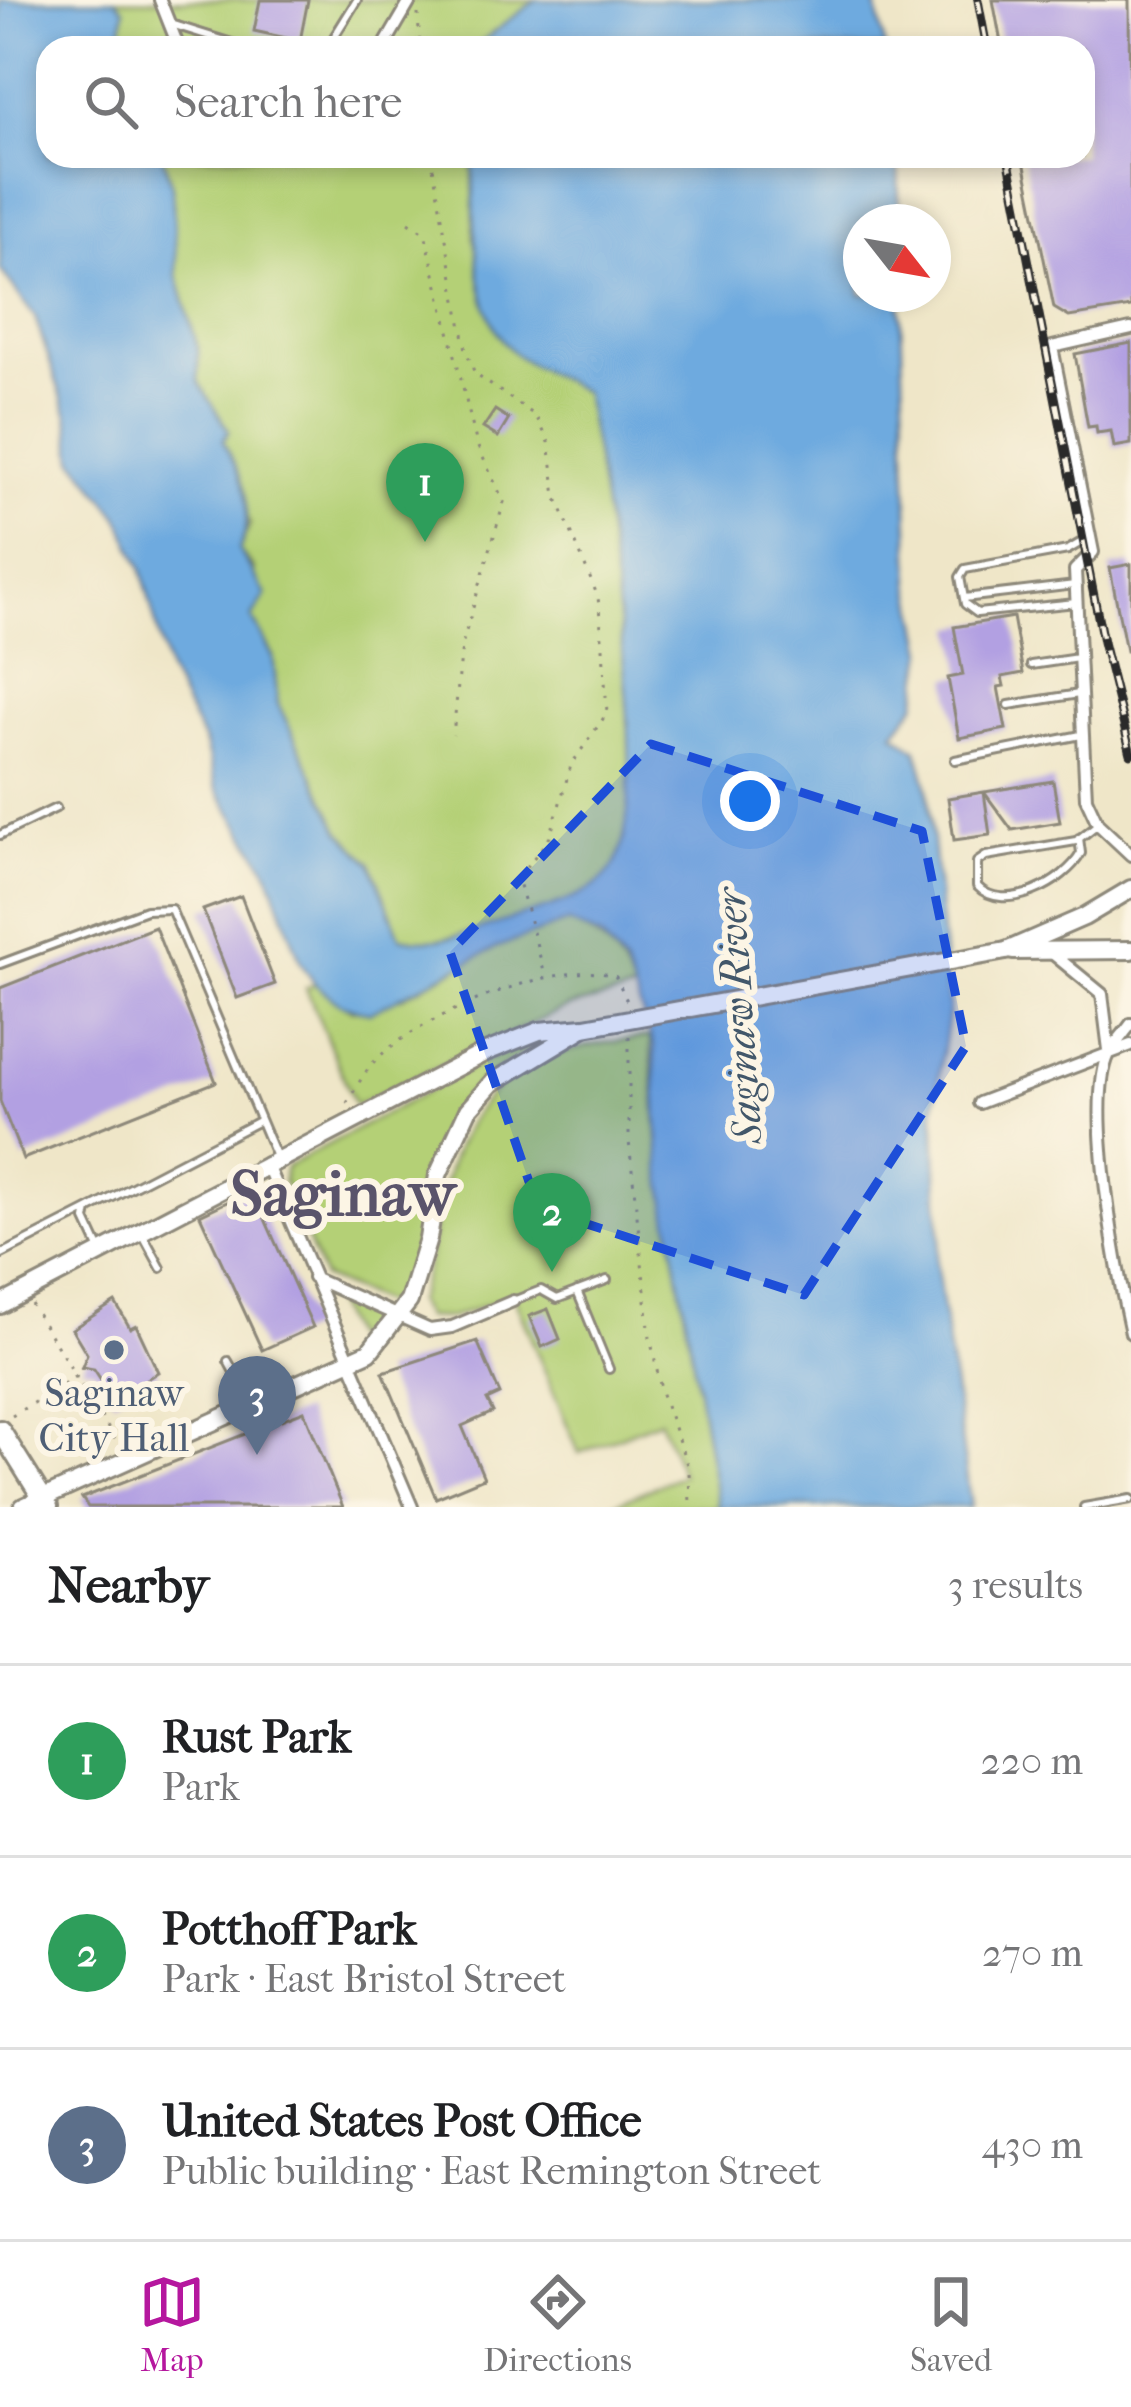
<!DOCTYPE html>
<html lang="en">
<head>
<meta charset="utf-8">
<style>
  body { margin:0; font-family:"IM FELL French Canon",serif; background:#f2f2f2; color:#202124 }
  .compass { position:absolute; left:843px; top:204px; width:108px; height:108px; border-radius:50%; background:#fff; box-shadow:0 6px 18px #0003; rotate:121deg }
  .you { position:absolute; left:750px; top:801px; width:42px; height:42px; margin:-30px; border:9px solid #fff; border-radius:50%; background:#1a73e8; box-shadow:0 0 0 18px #1a73e833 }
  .badge { display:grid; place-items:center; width:78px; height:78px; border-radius:50%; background:#b5179e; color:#fff; font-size:39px; font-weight:700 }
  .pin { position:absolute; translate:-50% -99px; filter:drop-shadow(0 3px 6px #0008) }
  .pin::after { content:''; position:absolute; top:63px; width:42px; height:36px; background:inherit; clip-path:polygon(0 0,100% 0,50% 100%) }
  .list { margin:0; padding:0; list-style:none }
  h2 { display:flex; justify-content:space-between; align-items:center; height:156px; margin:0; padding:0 48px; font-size:51px }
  h2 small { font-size:39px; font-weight:400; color:#757577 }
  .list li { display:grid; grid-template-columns:78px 1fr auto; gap:36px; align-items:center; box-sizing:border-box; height:192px; padding:0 48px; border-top:3px solid #e0e0e0 }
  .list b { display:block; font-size:45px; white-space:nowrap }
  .list p { margin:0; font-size:39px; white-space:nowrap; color:#757577 }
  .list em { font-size:39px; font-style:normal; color:#757577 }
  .icon { flex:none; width:66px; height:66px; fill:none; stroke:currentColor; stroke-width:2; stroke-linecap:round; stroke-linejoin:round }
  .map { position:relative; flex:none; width:1131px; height:1507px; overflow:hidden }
  .search { position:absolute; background:#fff; box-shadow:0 6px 18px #0003; left:36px; right:36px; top:36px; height:132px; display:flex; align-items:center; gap:30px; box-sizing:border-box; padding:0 42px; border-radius:36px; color:#757577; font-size:45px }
  .sheet { height:732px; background:#fff }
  nav { display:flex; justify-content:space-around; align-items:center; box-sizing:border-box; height:168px; border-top:3px solid #e0e0e0; background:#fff; font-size:33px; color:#757577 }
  nav a { display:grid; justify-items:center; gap:6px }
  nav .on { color:#b5179e }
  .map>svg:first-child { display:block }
  .green { fill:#b4d076; stroke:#707e50; stroke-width:3 }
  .water { fill:#6eaadf; stroke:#4c6a85; stroke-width:3 }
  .building { fill:#b2a0e2 }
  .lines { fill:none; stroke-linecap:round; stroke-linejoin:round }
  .lane-casing { stroke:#8d887a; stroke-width:12 }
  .street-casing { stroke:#8d887a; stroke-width:16 }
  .secondary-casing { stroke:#8d887a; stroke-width:22 }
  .primary-casing { stroke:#8d887a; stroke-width:24 }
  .path { stroke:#8d887a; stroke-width:3; stroke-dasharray:3 9; stroke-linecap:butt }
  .lane { stroke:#fff; stroke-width:6 }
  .street { stroke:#fff; stroke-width:10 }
  .secondary { stroke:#fff; stroke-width:16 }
  .primary { stroke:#fff; stroke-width:18 }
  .rail-casing { stroke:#2b2b2b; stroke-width:9 }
  .rail { stroke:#fcf5e5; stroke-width:4.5; stroke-dasharray:14; stroke-linecap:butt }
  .secondary-bridge-casing { stroke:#8d887a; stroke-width:22; stroke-linecap:butt }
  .secondary-bridge { stroke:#fff; stroke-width:16 }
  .marked { fill:#1d4ed8; fill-opacity:0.2; stroke:#1d4ed8; stroke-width:9; stroke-dasharray:24 15; stroke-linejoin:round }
  .service-dot { fill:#5c6f8a; stroke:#fcf5e5; stroke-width:4.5 }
  .labels { text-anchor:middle; stroke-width:12; stroke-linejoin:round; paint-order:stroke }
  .service-label { font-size:39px; fill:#4e5e75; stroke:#fcf5e5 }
  .water-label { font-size:42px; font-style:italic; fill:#42576a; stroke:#fcf5e5 }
  .town-label { font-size:63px; font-weight:bold; fill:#5a546b; stroke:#fcf5e5 }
</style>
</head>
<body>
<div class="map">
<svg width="1131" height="1507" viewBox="0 0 1131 1507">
  <rect width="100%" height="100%" fill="#fcf5e5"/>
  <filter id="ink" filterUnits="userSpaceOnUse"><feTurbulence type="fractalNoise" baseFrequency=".00833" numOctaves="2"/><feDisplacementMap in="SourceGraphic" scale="24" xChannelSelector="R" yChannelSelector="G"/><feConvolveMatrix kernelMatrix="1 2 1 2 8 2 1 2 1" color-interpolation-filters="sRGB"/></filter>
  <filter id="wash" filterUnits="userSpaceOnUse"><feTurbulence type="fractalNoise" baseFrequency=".004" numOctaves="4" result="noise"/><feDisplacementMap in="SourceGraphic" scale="48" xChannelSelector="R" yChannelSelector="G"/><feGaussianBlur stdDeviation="2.7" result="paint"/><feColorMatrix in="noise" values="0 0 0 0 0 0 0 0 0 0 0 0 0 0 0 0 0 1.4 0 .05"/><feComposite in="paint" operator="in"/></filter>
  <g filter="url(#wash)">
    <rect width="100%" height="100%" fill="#efe6c8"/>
    <path class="green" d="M115,0H536L473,48H140L122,30L124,10Z
      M162,156H473L474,238L509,348L584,392C601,482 654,787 616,862C598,897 549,907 515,918C478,929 439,947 400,937L371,863L340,831L278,704L273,656L252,618L254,569L239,550L250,524L198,381V348L177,275L172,186Z
      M569,922C603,938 621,955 634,991L568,1007L355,1105L306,988L315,984L352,1010L404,996L497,947Z
      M542,1037C520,1059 485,1072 464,1100C418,1159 430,1239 395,1302L383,1303L323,1277L283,1180L286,1167L483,1062Z
      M650,1037L660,1167L718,1507H607L682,1475L660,1420L579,1453L513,1295L450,1318L425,1317L416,1302C431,1264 434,1224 444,1185C475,1069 543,1049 650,1037Z
      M330,1295L375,1312L380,1322L367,1337H350Z"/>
    <path class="water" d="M0,0H115L124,9L122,30L140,48H48V156H162L172,186L177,275L198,348V381L229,431L223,441C243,480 257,508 239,550L266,595L252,618L273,657L278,704L340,831L371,863L400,937C438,947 478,930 515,918C549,907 598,897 616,862C654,788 601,481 584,392C562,379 528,367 510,349C469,308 475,210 473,156H898L899,222H861V294H900L911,584L925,651L916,705L894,733L917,750L928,789L949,1008L934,1109L940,1239L936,1261L971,1507H718L660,1167L654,1045L625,965L601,937L568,922L497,947L369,1013L340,1004L315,984L301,963L267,869L216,788L205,744L168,671L141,567L119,517L74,459L68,416L35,317L0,269Z
      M536,0H875L885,48H473Z"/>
    <g id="blocks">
      <path class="building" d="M260,0H308L300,41L254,31Z
        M993,0H1129L1131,307L1069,317L1054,308L1023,156H1083V48H1002Z
        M1131,343V444L1114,447L1111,431L1097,433L1096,426L1088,427L1075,354Z
        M495,410L509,419L498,437L483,428Z
        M1131,564V651H1126L1110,568Z
        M1013,617L1023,673L1002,677L1004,686L998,687L1006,729L959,738L948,678L963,675L954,627Z
        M1053,781L1060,822L1012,830L984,792Z
        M984,792L990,835L954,840L948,798Z
        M241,896L275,984L237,998L203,910Z
        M155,927L216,1082L23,1159L0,1101V988Z
        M252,1190L313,1327L262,1350L200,1215Z
        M115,1302L130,1328L136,1325L158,1372L114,1400L94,1369L82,1367L87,1354L72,1329Z
        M548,1309L560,1339L542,1347L529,1316Z
        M477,1341L500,1394L487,1400L493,1412L462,1426L484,1478L436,1498L383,1372Z
        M304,1411L343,1507H88L82,1498Z"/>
    </g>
  </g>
  <g filter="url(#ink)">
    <use href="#blocks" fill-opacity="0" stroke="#8d887a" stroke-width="3"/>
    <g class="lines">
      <defs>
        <path id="lane" d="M171,24L248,48
          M334,48L329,45L357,0
          M964,598L1075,585
          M1076,603L977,613L965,604L960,577L965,569L1068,550L1090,537
          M1031,665L1078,658
          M1009,705L1079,694
          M955,760L1081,735
          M0,835L56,808
          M1079,838L1081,853C1066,882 1004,915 977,886V862L986,856L1076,841L1098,824
          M0,964L146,910L171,909L276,1157
          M143,1235L161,1268
          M100,1250L86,1220L88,1210L259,1121
          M0,1255L88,1210
          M577,1291L609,1369
          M513,1301L541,1290L557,1299L607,1280
          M228,1361L249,1400
          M1084,1507L1131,1499"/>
        <path id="street" d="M160,0L179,48
          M383,48L411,0
          M1131,329L1052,347L1093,552L1075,570L1086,798L1098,824L1131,855
          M1052,953L1102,994L1109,1050
          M1131,1024C1124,1034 1114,1044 1109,1054C1085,1104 1118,1277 1131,1333
          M979,1103L1131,1045
          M266,1163L412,1507
          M313,1278L430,1330L452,1327L513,1301"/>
        <path id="secondary" d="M1006,951L1084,917L1131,889
          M1013,951L1131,950
          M0,1305L486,1052L539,1031L584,1027
          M23,1507L369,1352L409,1301L428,1239L438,1175L468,1110L492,1083L585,1027"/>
        <path id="primary" d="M0,1430L48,1507"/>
      </defs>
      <use href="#lane" class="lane-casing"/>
      <use href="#street" class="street-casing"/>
      <use href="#secondary" class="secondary-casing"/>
      <use href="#primary" class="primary-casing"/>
      <path class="path" d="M418,14L420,48
        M431,156L466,350L475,374L536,416L549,442L556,496L598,597L603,648L607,713L571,765L550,837L518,878L545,975
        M409,222L425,233L477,445L504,502L462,645L453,735
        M629,1036V1141L650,1337L662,1394L689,1470L690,1507
        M347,1103C355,1090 363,1074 373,1063C411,1020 560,955 616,977L628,1003
        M31,1304L121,1449
        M12,1416L76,1376L82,1367"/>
      <use href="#lane" class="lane"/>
      <use href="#street" class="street"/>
      <use href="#secondary" class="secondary"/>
      <use href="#primary" class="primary"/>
      <defs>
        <path id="rail" d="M978,0L987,48
          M1008,156L1103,642L1131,754"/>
      </defs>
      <use href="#rail" class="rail-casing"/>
      <use href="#rail" class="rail"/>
      <defs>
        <path id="secondary-bridge" d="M585,1027L1006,951"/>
      </defs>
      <use href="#secondary-bridge" class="secondary-bridge-casing"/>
      <use href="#secondary-bridge" class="secondary-bridge"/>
    </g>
  </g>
  <path class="marked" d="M651,744L922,831L966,1046L804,1295L538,1208L450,952Z"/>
  <circle class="service-dot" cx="114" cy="1350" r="12"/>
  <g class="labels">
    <g class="service-label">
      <text x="114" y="1406">Saginaw<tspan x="114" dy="45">City Hall</tspan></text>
    </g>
    <g class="water-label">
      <text transform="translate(738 1016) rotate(-94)" y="15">Saginaw River</text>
    </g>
    <g class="town-label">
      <text x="343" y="1215">Saginaw</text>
    </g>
  </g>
</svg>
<svg class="compass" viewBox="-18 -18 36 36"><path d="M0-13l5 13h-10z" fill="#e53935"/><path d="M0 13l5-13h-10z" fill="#757577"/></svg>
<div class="you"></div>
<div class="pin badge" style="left:425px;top:542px;background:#2e9e5b">1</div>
<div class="pin badge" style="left:552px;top:1272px;background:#2e9e5b">2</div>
<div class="pin badge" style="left:257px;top:1455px;background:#5c6f8a">3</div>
<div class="search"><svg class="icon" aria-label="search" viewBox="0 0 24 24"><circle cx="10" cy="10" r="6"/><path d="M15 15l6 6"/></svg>Search here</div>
</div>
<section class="sheet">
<h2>Nearby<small>3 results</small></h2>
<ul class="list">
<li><span class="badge" style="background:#2e9e5b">1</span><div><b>Rust Park</b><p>Park</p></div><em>220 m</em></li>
<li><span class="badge" style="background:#2e9e5b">2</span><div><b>Potthoff Park</b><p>Park · East Bristol Street</p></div><em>270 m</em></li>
<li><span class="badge" style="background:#5c6f8a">3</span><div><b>United States Post Office</b><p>Public building · East Remington Street</p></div><em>430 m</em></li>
</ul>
</section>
<nav>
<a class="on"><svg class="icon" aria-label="map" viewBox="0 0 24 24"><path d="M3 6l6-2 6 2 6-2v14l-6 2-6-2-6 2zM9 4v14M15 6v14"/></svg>Map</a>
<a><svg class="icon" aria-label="directions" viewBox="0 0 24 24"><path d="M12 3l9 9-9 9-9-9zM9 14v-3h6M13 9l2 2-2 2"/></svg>Directions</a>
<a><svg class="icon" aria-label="saved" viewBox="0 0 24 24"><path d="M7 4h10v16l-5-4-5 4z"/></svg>Saved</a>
</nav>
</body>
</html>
